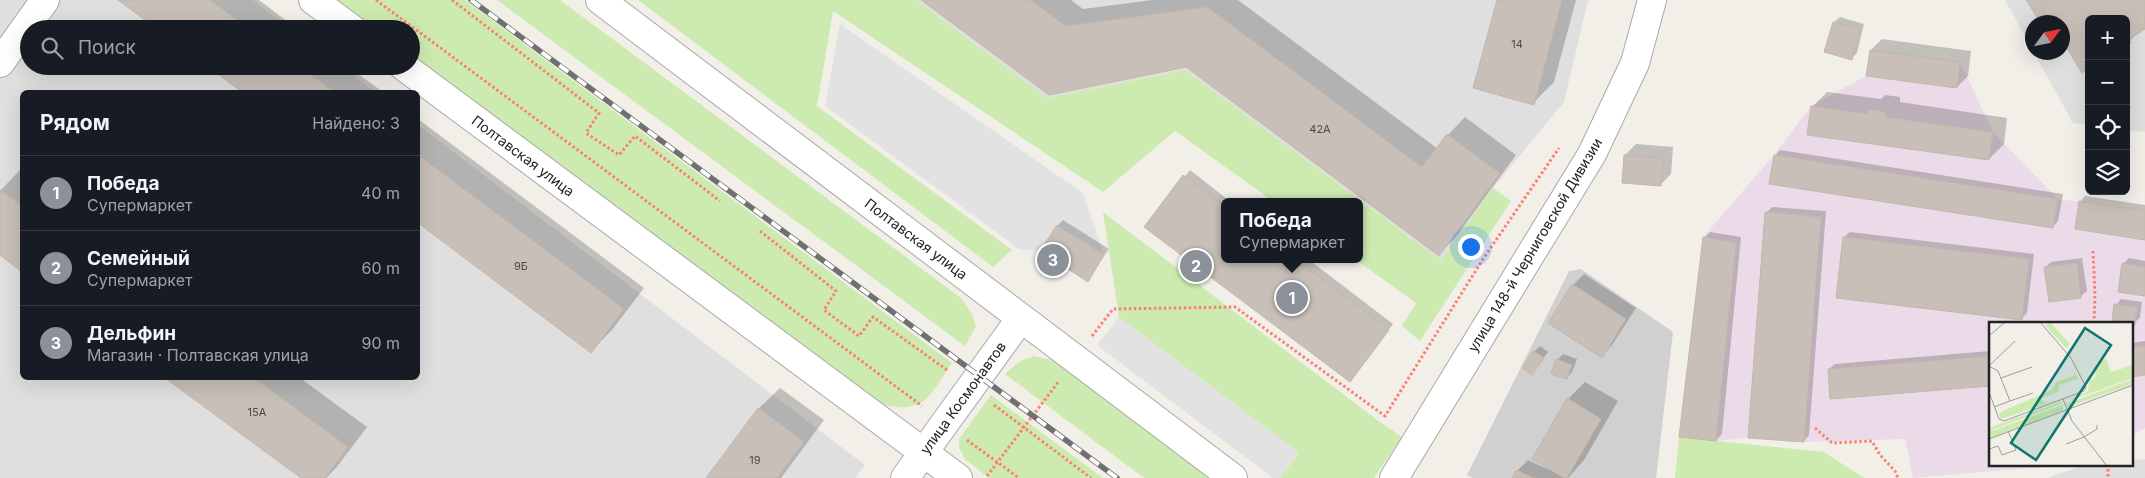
<!DOCTYPE html>
<html lang="ru">
<head>
<meta charset="utf-8">
<style>
  body { margin:0; font-family:Inter,sans-serif; background:#20242c; color:#f1f3f6 }
  .controls { position:absolute; right:15px; top:15px; display:grid; overflow:hidden; border-radius:8px; box-shadow:0 5px 20px #0002 }
  .controls button { width:45px; height:45px; display:grid; place-items:center; padding:0; border:0; border-bottom:1px solid #363941; background:#171b24; color:#f1f3f6; font:25px sans-serif }
  .compass { position:absolute; left:2025px; top:15px; width:45px; height:45px; border-radius:50%; background:#171b24; box-shadow:0 5px 20px #0002; rotate:57deg }
  .you { position:absolute; left:1470px; top:246px; width:18px; height:18px; margin:-12px; border:4px solid #fff; border-radius:50%; background:#1a73e8; box-shadow:0 0 0 8px #1a73e833 }
  .badge { display:grid; place-items:center; width:32px; height:32px; border-radius:50%; background:#8c9099; color:#fff; font-size:16px; font-weight:700 }
  .pin { position:absolute; translate:-50% -50%; border:2px solid #fff; box-shadow:0 1px 5px #0006 }
  .popup { position:absolute; left:1221px; top:198px; width:142px; height:65px; box-sizing:border-box; display:grid; place-content:center; border-radius:8px; background:#171b24; filter:drop-shadow(0 1px 4px #0005); font-size:16px; white-space:nowrap; color:#9ea1a6 }
  .popup b { font-size:19px; color:#f1f3f6 }
  .popup::after { content:''; position:absolute; left:50%; top:100%; margin-left:-10px; border:10px solid transparent; border-top-color:#171b24 }
  .list { margin:0; padding:0; list-style:none }
  h2 { display:flex; justify-content:space-between; align-items:center; height:65px; margin:0; padding:0 20px; font-size:21px }
  h2 small { font-size:16px; font-weight:400; color:#9ea1a6 }
  .list li { display:grid; grid-template-columns:32px 1fr auto; gap:15px; align-items:center; box-sizing:border-box; height:75px; padding:0 20px; border-top:1px solid #363941 }
  .list b { display:block; font-size:19px; white-space:nowrap }
  .list p { margin:0; font-size:16px; white-space:nowrap; color:#9ea1a6 }
  .list em { font-size:16px; font-style:normal; color:#9ea1a6 }
  .icon { flex:none; width:28px; height:28px; fill:none; stroke:currentColor; stroke-width:2; stroke-linecap:round; stroke-linejoin:round }
  .map { position:relative; flex:none; width:2145px; height:478px; overflow:hidden }
  .search { position:absolute; background:#171b24; box-shadow:0 5px 20px #0002; left:20px; top:20px; width:400px; height:55px; display:flex; align-items:center; gap:12px; box-sizing:border-box; padding:0 18px; border-radius:28px; color:#9ea1a6; font-size:19px }
  .panel { position:absolute; background:#171b24; box-shadow:0 5px 20px #0002; left:20px; top:90px; width:400px; height:290px; border-radius:8px }
  .map>svg:first-child { display:block }
  .residential { fill:#e0dfdf }
  .industrial { fill:#ebdbe8 }
  .religious { fill:#d0d0d0 }
  .grass { fill:#cdebb0 }
  .parking { fill:#e2e2e2 }
  .shadow { fill:#0003 }
  .building { fill:#c7bfb8; stroke:#c4b6ab }
  .lines { fill:none; stroke-linecap:round; stroke-linejoin:round }
  .minor-casing { stroke:#a9a9a9; stroke-width:30 }
  .path { stroke:#fa8072; stroke-width:3; stroke-dasharray:2.5 2.5; stroke-linecap:butt }
  .minor { stroke:#fff; stroke-width:28 }
  .rail-casing { stroke:#707070; stroke-width:5.5 }
  .rail { stroke:#fff; stroke-width:4; stroke-dasharray:11; stroke-linecap:butt }
  .labels { text-anchor:middle; stroke-width:5; stroke-linejoin:round; paint-order:stroke }
  .number-label { font-size:11px; fill:#4b4948 }
  .street-label { font-size:14px; fill:#222; stroke:#fff }
  .inset-road { fill:none; stroke:#9f9d99; stroke-width:1 }
  .view { fill:#0f766e; fill-opacity:0.15; stroke:#0f766e; stroke-width:2.5 }
  .inset-edge { fill:none; stroke:#222; stroke-width:2.5 }
</style>
</head>
<body>
<div class="map">
<svg width="2145" height="478" viewBox="0 0 2145 478">
  <rect width="100%" height="100%" fill="#f2efe9"/>
  <path class="residential" d="M0,0H253L291,29H29V66H341L375,92H22V378H418V125L865,465L855,478H0Z
    M916,0H1588L1564,102L1493,188L1441,260L1185,70L1048,98Z
    M2005,0H2145V132L2126,130V19H2089V125L2073,123L2034,53L2062,52V22H2032V49Z
    M2145,459V478H2048L2086,464H2131V460Z"/>
  <path class="industrial" d="M1870,50L1960,62L1993,132L2058,199L2145,211V428L2131,436V323H1990V464H2080L1913,478L1905,439L1804,442L1748,438L1716,441L1679,437L1703,237L1774,155L1811,106L1866,76Z"/>
  <path class="religious" d="M1581,269L1673,332L1656,478H1473L1467,475L1569,271Z"/>
  <path class="grass" d="M337,0H465L952,363C930,394 927,414 884,405L411,55V29H376Z
    M497,0H560L961,298L972,314L976,326L965,346Z
    M638,0H916L1048,98L1185,70L1441,260L1493,188L1511,201L1420,341L1402,326L1416,303L1355,259H1360V202H1274L1175,131L1103,192L833,11L817,106L1012,250L993,267Z
    M1103,212L1376,419L1402,437L1374,478H1280L1299,453L1119,317Z
    M1033,356L1053,360L1210,478H1144L1005,374L1019,362Z
    M991,395L1103,478H989L965,459L959,447V439Z
    M1679,437L1824,452L1864,478H1675Z"/>
  <path class="parking" d="M840,24L1083,193L1104,255L1057,225L1040,251L1019,249L825,106Z
    M1119,317L1299,453L1280,478H1273L1097,345Z"/>
  <path class="shadow" d="M121,0H259L297,29H159Z
    M923,0H1071L1083,9L1152,0H1238L1438,149L1448,135L1465,117L1516,155L1456,237L1439,254L1186,66Z
    M1498,0H1576L1554,82L1533,103Z
    M2028,0H2145V27L2126,44V19H2089L2062,22H2041Z
    M1840,17L1864,24L1857,53L1852,58L1834,22Z
    M1882,39L1971,51L1968,76L1957,87L1871,50Z
    M209,66H347L383,92H245Z
    M1827,92L1881,99L1885,95L1900,97V102L2007,118L2004,144L1989,159L1812,107Z
    M418,119L644,288L612,330L591,351L418,222Z
    M1636,144L1673,147L1671,174L1660,185L1625,155Z
    M1780,150L2063,194L2058,221L2053,227L1775,156Z
    M20,170L22,172V270L0,254V191Z
    M1190,170L1231,202H1224V259H1308L1393,324L1355,375L1146,227Z
    M2085,196L2145,205V239L2080,202Z
    M1772,207L1826,211L1809,435L1804,441L1766,213Z
    M1063,220L1109,249L1087,280L1058,225Z
    M1710,232L1741,237L1722,434L1716,440L1704,238Z
    M1850,232L2034,254L2027,313L2021,319L1844,237Z
    M2082,258L2087,291L2081,296L2050,301L2045,268L2051,262Z
    M2129,258L2145,261V295L2123,264Z
    M1584,274L1636,308L1612,345L1602,356L1573,285Z
    M2121,299L2142,302L2140,318L2134,323L2116,305Z
    M2145,341V374L2131,375V343Z
    M1540,346L1548,352L1532,373L1534,352Z
    M1990,351V385L1829,369L1835,364Z
    M1563,354L1577,359L1572,372L1567,378L1557,360Z
    M167,378H300L367,427L336,468L326,478H303Z
    M1585,382L1618,401L1584,460L1568,478H1514L1517,471L1528,460L1547,469L1568,399Z
    M780,388L824,420L781,478H707L759,408Z"/>
  <path class="building" d="M118,0H210L249,29H157Z
    M921,0H1031L1066,26L1207,7L1422,167L1447,134L1500,173L1439,256L1186,67L1049,95Z
    M1497,0H1562L1534,105L1473,88Z
    M2026,0H2145V29L2129,39L2131,43L2126,46V19H2089V68L2082,73L2065,45L2062,46V22H2040Z
    M1833,22L1860,29L1852,60L1824,52Z
    M1870,50L1960,62L1957,88L1866,76Z
    M207,66H299L334,92H242Z
    M1811,106L1868,114L1869,109L1886,112V117L1993,132L1989,160L1807,135Z
    M418,155L624,309L591,353L418,223Z
    M1624,155L1663,158L1661,186L1622,183Z
    M1774,155L2058,199L2053,228L1769,184Z
    M1183,175L1224,206V259H1295L1389,330L1350,382L1144,227Z
    M0,190L22,206V272L0,255Z
    M2079,201L2145,211V240L2075,229Z
    M1765,212L1821,217L1804,442L1748,438Z
    M1057,225L1104,255L1088,282L1040,251Z
    M1703,237L1736,243L1716,441L1679,437Z
    M1843,237L2029,259L2022,320L1836,298Z
    M2077,263L2081,298L2049,302L2044,267Z
    M2122,263L2145,267V296L2118,292Z
    M1572,284L1626,319L1602,358L1548,323Z
    M2114,304L2137,307L2135,325L2112,321Z
    M2145,346V375L2131,377V347Z
    M1533,351L1544,358L1532,375L1522,368Z
    M1990,356V386L1830,399L1828,369Z
    M1556,359L1572,365L1567,379L1551,374Z
    M165,378H254L348,447L325,478H301Z
    M1567,398L1601,419L1567,478H1564L1532,459Z
    M758,408L804,442L777,478H706Z
    M1516,470L1533,478H1512Z"/>
  <g class="lines">
    <defs>
      <path id="minor" d="M313,0L352,29
        M600,0L1233,478
        M0,63L45,0
        M403,66L958,478
        M905,478L1021,318
        M1394,478L1592,154L1635,63L1652,0"/>
    </defs>
    <use href="#minor" class="minor-casing"/>
    <path class="path" d="M376,0L922,406
      M452,0L599,113L586,133L619,155L635,136L720,201
      M760,231L836,291L824,310L859,336L873,317L947,370
      M2093,251L2095,295L2094,323
      M1092,336L1113,309L1235,307L1385,416L1483,259L1559,148
      M994,405L1091,478
      M1815,428L1832,443L1872,441L1880,455L1895,471L1898,478
      M967,440L1019,478
      M2108,464V478
      M987,476L1059,381"/>
    <use href="#minor" class="minor"/>
    <defs>
      <path id="rail" d="M471,0L1117,478"/>
    </defs>
    <use href="#rail" class="rail-casing"/>
    <use href="#rail" class="rail"/>
  </g>
  <g class="labels">
    <g class="number-label">
      <text x="1517" y="48">14</text>
      <text x="1320" y="133">42А</text>
      <text x="521" y="270">9Б</text>
      <text x="257" y="416">15А</text>
      <text x="755" y="464">19</text>
    </g>
    <g class="street-label">
      <text transform="translate(523 156) rotate(37)" y="5">Полтавская улица</text>
      <text transform="translate(916 239) rotate(37)" y="5">Полтавская улица</text>
      <text transform="translate(1535 245) rotate(-59)" y="5">улица 148-й Черниговской Дивизии</text>
      <text transform="translate(963 398) rotate(-54)" y="5">улица Космонавтов</text>
    </g>
  </g>
  <g transform="translate(1989 322)">
    <rect width="144" height="144" fill="#f2efe9"/>
    <path d="M61,0L81,22L77,26L56,3ZM117,36L122,50L144,43V56L77,80L99,69L100,60L107,54L104,46ZM84,47L89,57L70,63V69L52,77L56,81L71,77L12,97L10,92L18,87L63,68L67,60L86,53ZM144,57V62L79,85L77,82ZM71,80L74,81L0,109V106ZM74,83V88L0,117V110Z" fill="#cdebb0"/>
    <path class="inset-road" d="M0,14L16,0M0,44L9,49L21,79L5,85M0,44L26,19M12,56L43,45M0,70L10,97L15,99L95,69L97,65L82,36L51,0M74,77L83,99L118,144M21,79L44,71M0,117L144,63M77,122L95,115L108,107V103M0,127L9,124L13,133L27,128L19,109"/>
    <path class="view" d="M96,6L122,23L47,138L22,121Z"/>
    <rect width="144" height="144" class="inset-edge"/>
  </g>
</svg>
<div class="controls">
<button>+</button>
<button>−</button>
<button><svg class="icon" aria-label="locate" viewBox="0 0 24 24"><circle cx="12" cy="12" r="6"/><path d="M12 2v4M12 18v4M2 12h4M18 12h4"/></svg></button>
<button><svg class="icon" aria-label="layers" viewBox="0 0 24 24"><path d="M12 4l9 5-9 5-9-5zM3 14l9 5 9-5"/></svg></button>
</div>
<svg class="compass" viewBox="-18 -18 36 36"><path d="M0-13l5 13h-10z" fill="#e53935"/><path d="M0 13l5-13h-10z" fill="#9ea1a6"/></svg>
<div class="you"></div>
<div class="pin badge" style="left:1292px;top:298px">1</div>
<div class="popup"><b>Победа</b>Супермаркет</div>
<div class="pin badge" style="left:1196px;top:266px">2</div>
<div class="pin badge" style="left:1053px;top:260px">3</div>
<div class="search"><svg class="icon" aria-label="search" viewBox="0 0 24 24"><circle cx="10" cy="10" r="6"/><path d="M15 15l6 6"/></svg>Поиск</div>
<section class="panel">
<h2>Рядом<small>Найдено: 3</small></h2>
<ul class="list">
<li><span class="badge">1</span><div><b>Победа</b><p>Супермаркет</p></div><em>40 m</em></li>
<li><span class="badge">2</span><div><b>Семейный</b><p>Супермаркет</p></div><em>60 m</em></li>
<li><span class="badge">3</span><div><b>Дельфин</b><p>Магазин · Полтавская улица</p></div><em>90 m</em></li>
</ul>
</section>
</div>
</body>
</html>
